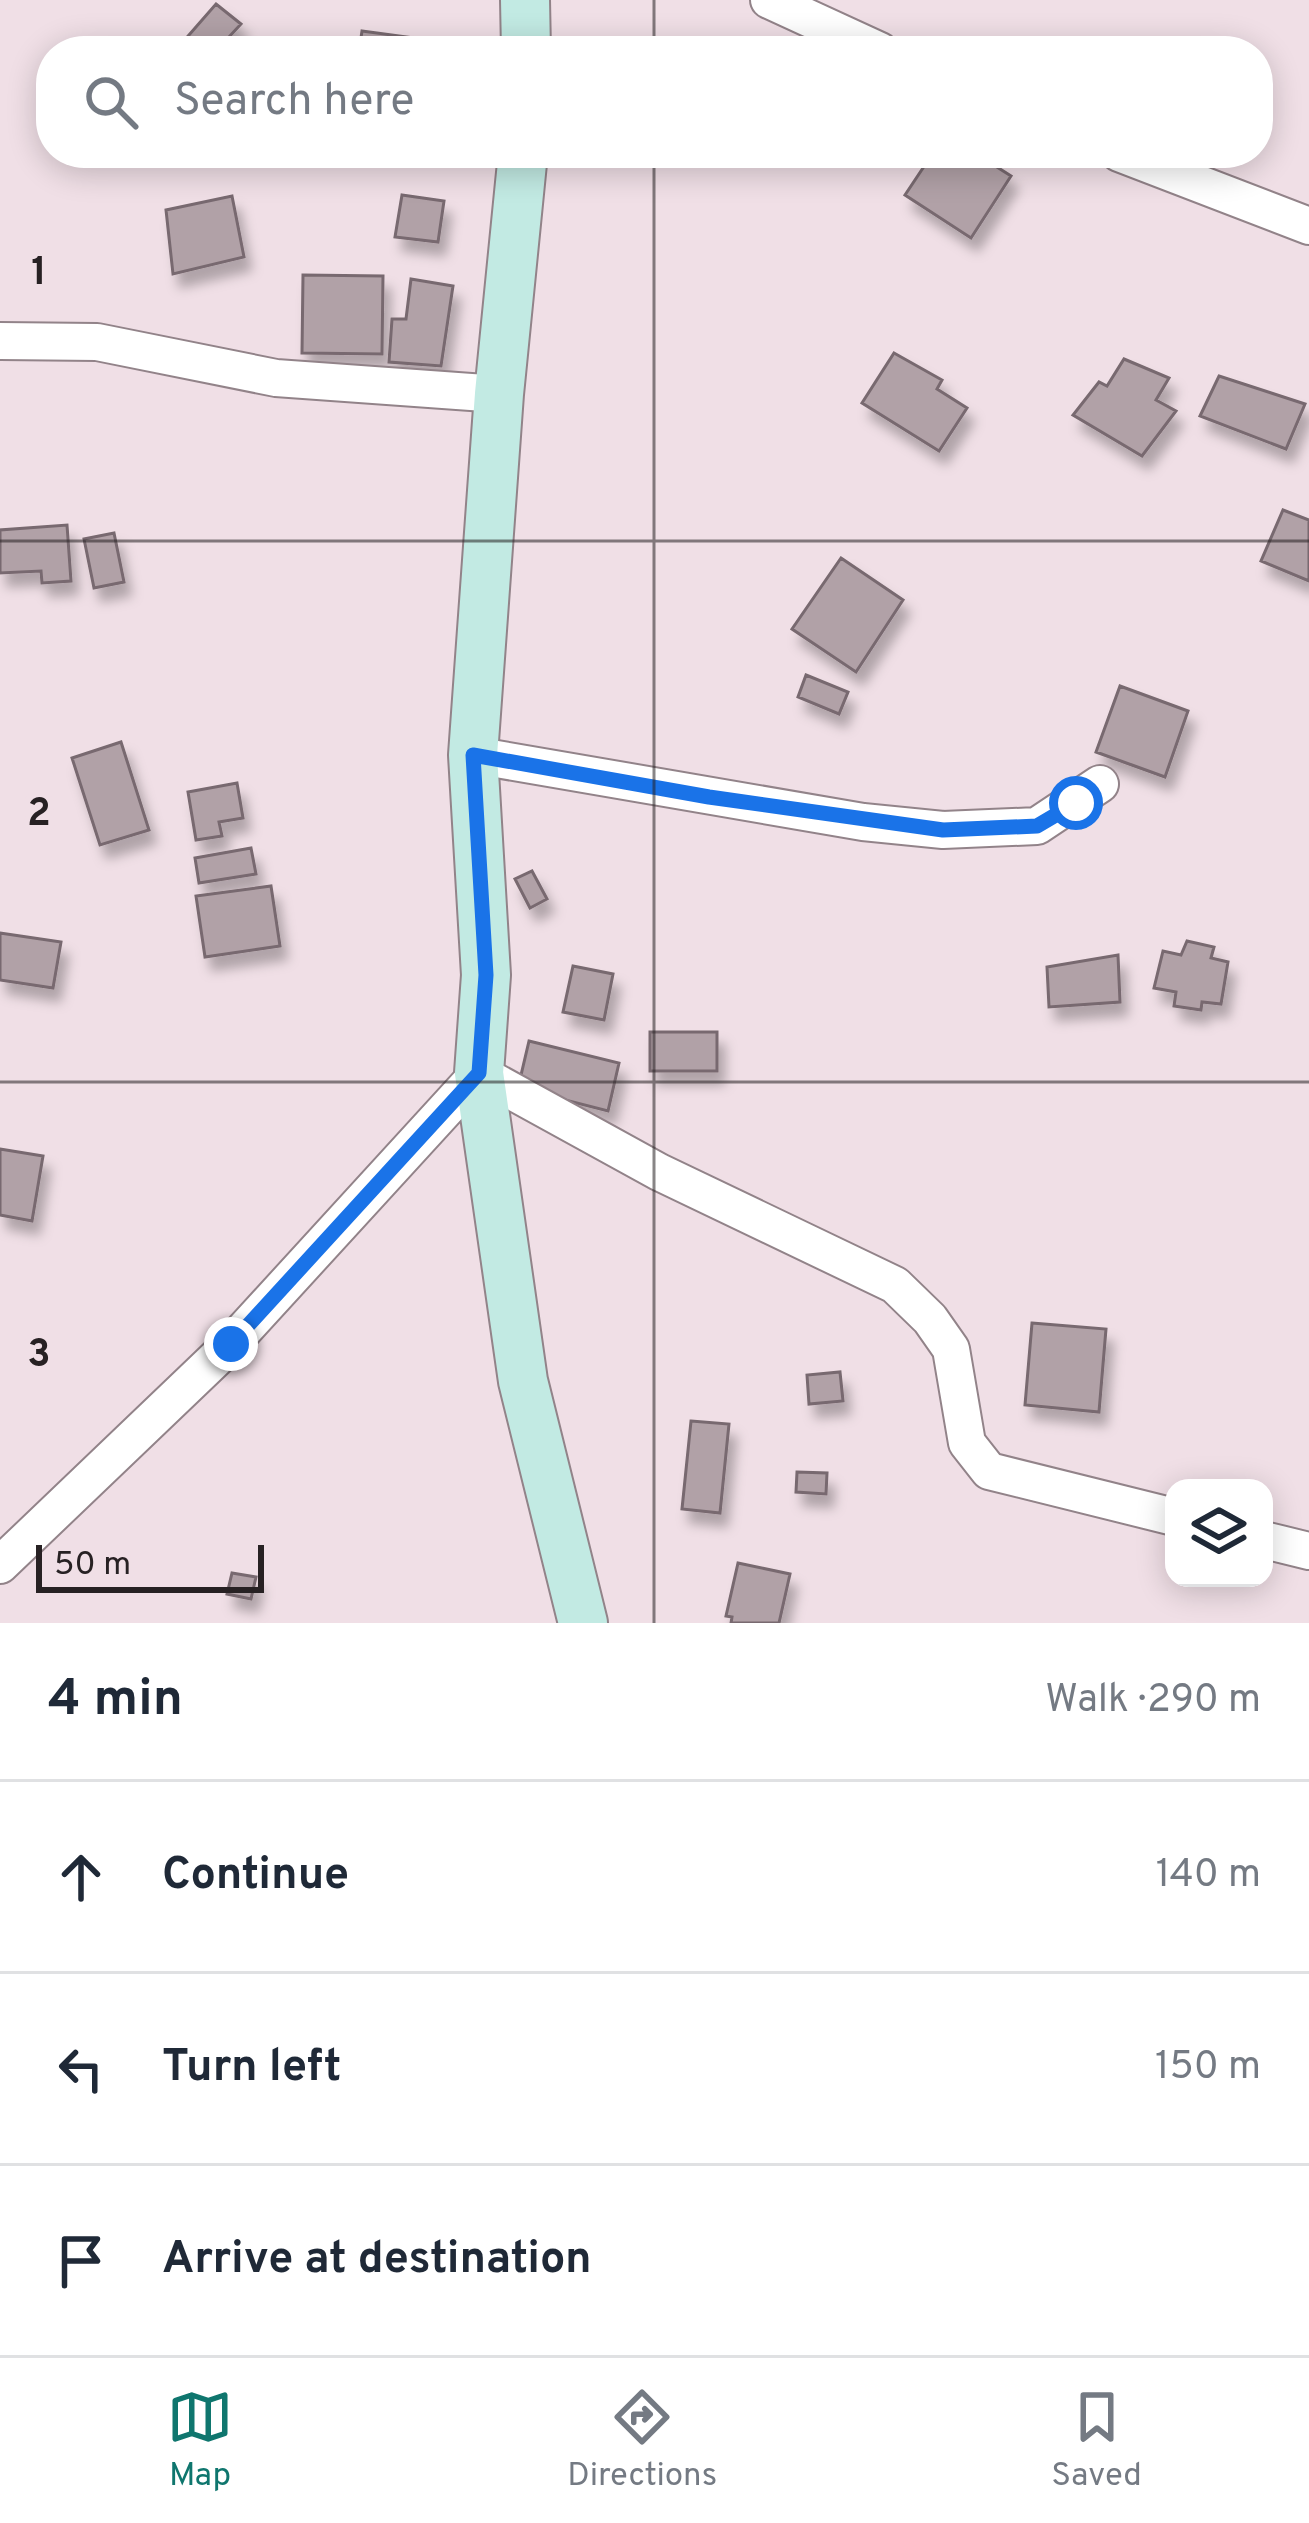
<!DOCTYPE html>
<html lang="en">
<head>
<meta charset="utf-8">
<style>
  body { margin:0; font-family:Overpass,sans-serif; background:#f2f2f3; color:#1f2937 }
  .controls { position:absolute; right:36px; bottom:36px; display:grid; overflow:hidden; border-radius:24px; box-shadow:0 6px 30px #0003 }
  .controls button { width:108px; height:108px; display:grid; place-items:center; padding:0; border:0; border-bottom:3px solid #e0e1e3; background:#fff; color:#1f2937; font:60px sans-serif }
  .scale { position:absolute; left:36px; bottom:30px; width:228px; box-sizing:border-box; padding-left:12px; border:6px solid #272123; border-top:0; font-size:33px; line-height:42px; white-space:nowrap; color:#272123; -webkit-text-stroke:9px #f0dfe6; paint-order:stroke }
  .stop { position:absolute; width:36px; height:36px; margin:-27px; border:9px solid #1a73e8; border-radius:50%; background:#fff }
  .stop.end { background:#1a73e8; border-color:#fff; box-shadow:0 3px 12px #0008 }
  .list { margin:0; padding:0; list-style:none }
  h2 { display:flex; justify-content:space-between; align-items:center; height:156px; margin:0; padding:0 48px; font-size:51px }
  h2 small { font-size:39px; font-weight:400; color:#747a83 }
  .list li { display:grid; grid-template-columns:78px 1fr auto; gap:36px; align-items:center; box-sizing:border-box; height:192px; padding:0 48px; border-top:3px solid #e0e1e3 }
  .list b { display:block; font-size:45px; white-space:nowrap }
  .list em { font-size:39px; font-style:normal; color:#747a83 }
  .icon { flex:none; width:66px; height:66px; fill:none; stroke:currentColor; stroke-width:2; stroke-linecap:round; stroke-linejoin:round }
  .map { position:relative; flex:none; width:1309px; height:1623px; overflow:hidden }
  .search { position:absolute; background:#fff; box-shadow:0 6px 30px #0003; left:36px; right:36px; top:36px; height:132px; display:flex; align-items:center; gap:30px; box-sizing:border-box; padding:0 42px; border-radius:48px; color:#747a83; font-size:45px }
  .sheet { height:732px; background:#fff }
  nav { display:flex; justify-content:space-around; align-items:center; box-sizing:border-box; height:168px; border-top:3px solid #e0e1e3; background:#fff; font-size:33px; color:#747a83 }
  nav a { display:grid; justify-items:center; gap:6px }
  nav .on { color:#0f766e }
  .map>svg:first-child { display:block }
  .building { fill:#b1a1a7; stroke:#78696f; stroke-width:3; filter:url(#shadow) }
  .lines { fill:none; stroke-linecap:round; stroke-linejoin:round }
  .street-casing { stroke:#928389; stroke-width:40 }
  .secondary-casing { stroke:#928389; stroke-width:52 }
  .street { stroke:#fff; stroke-width:36 }
  .secondary { stroke:#c2eae3; stroke-width:48 }
  .route { stroke:#1a73e8; stroke-width:15 }
  .grid { fill:none; stroke:#272123; stroke-width:3; stroke-opacity:0.55 }
  .grid-label { font-size:39px; text-anchor:middle; font-weight:bold; fill:#272123; stroke:#f0dfe6; stroke-width:12; stroke-linejoin:round; paint-order:stroke }
</style>
</head>
<body>
<div class="map">
<svg width="1309" height="1623" viewBox="0 0 1309 1623">
  <defs>
    <filter id="shadow"><feDropShadow dx="7" dy="13" stdDeviation="6" flood-color="#0004"/></filter>
  </defs>
  <rect width="100%" height="100%" fill="#f0dfe6"/>
  <path class="building" d="M216,4L241,24L216,51H175Z
    M362,31L429,40L427,51H359Z
    M933,153H975L1011,176L971,238L905,195Z
    M402,195L444,201L438,242L395,237Z
    M232,196L244,257L173,274L166,210Z
    M303,275L383,276L382,354L302,353Z
    M411,279L453,286L441,366L389,362L392,319H406Z
    M894,353L942,380L937,389L967,408L939,451L862,403Z
    M1124,359L1169,378L1156,400L1176,411L1142,456L1073,415L1099,382L1107,386Z
    M1219,376L1305,404L1286,449L1200,416Z
    M1283,510L1309,520V581L1261,561Z
    M67,525L71,581L42,583L41,571L0,573V530Z
    M114,533L124,582L94,588L84,539Z
    M841,558L903,600L856,672L792,629Z
    M806,675L848,692L839,714L798,697Z
    M1120,686L1188,711L1165,777L1096,752Z
    M121,742L149,830L100,845L72,758Z
    M237,783L243,818L219,822L222,836L196,840L188,792Z
    M251,848L256,874L199,883L195,858Z
    M532,871L547,899L530,908L515,879Z
    M271,886L280,946L205,957L196,896Z
    M0,933L61,942L53,988L0,980Z
    M1187,941L1214,947L1211,958L1228,962L1221,1004L1202,1002L1201,1010L1174,1006L1176,992L1154,988L1163,951L1181,955Z
    M1118,955L1120,1002L1049,1007L1047,967Z
    M573,966L613,974L604,1020L563,1012Z
    M650,1032H717V1071H650Z
    M529,1041L619,1063L608,1111L518,1088Z
    M0,1149L43,1156L32,1221L0,1215Z
    M1032,1323L1106,1329L1099,1412L1025,1405Z
    M840,1372L843,1401L809,1404L807,1375Z
    M691,1421L729,1424L720,1513L682,1509Z
    M797,1472L827,1473L826,1494L796,1492Z
    M738,1563L790,1574L779,1623H731L732,1617L726,1616Z
    M232,1573L256,1577L251,1599L227,1594Z"/>
  <g class="lines">
    <defs>
      <path id="street" d="M769,0L880,51
        M1119,153L1309,226
        M0,341L97,342L276,378L499,394
        M473,755L863,822L943,830L1037,826L1100,784
        M1264,1540L1309,1551
        M0,1565L231,1344L479,1073L659,1172L895,1285L930,1319L951,1349L967,1443L989,1471L1174,1517"/>
      <path id="secondary" d="M525,0L526,51
        M523,153L499,394L473,755L486,975L479,1073L523,1381L583,1623"/>
    </defs>
    <use href="#street" class="street-casing"/>
    <use href="#secondary" class="secondary-casing"/>
    <use href="#street" class="street"/>
    <use href="#secondary" class="secondary"/>
  </g>
  <g class="lines">
    <path class="route" d="M231,1344L479,1073L486,975L473,755L709,797L943,830L1037,826L1076,803"/>
  </g>
  <path class="grid" d="M654,0V51M654,153V1623M0,541H1309M0,1082H1309"/>
  <g class="grid-label">
    <text x="39" y="284">1</text>
    <text x="39" y="825">2</text>
    <text x="39" y="1366">3</text>
  </g>
</svg>
<div class="controls">
<button><svg class="icon" aria-label="layers" viewBox="0 0 24 24"><path d="M12 4l9 5-9 5-9-5zM3 14l9 5 9-5"/></svg></button>
</div>
<div class="scale">50 m</div>
<div class="stop" style="left:1076px;top:803px"></div>
<div class="stop end" style="left:231px;top:1344px"></div>
<div class="search"><svg class="icon" aria-label="search" viewBox="0 0 24 24"><circle cx="10" cy="10" r="6"/><path d="M15 15l6 6"/></svg>Search here</div>
</div>
<section class="sheet">
<h2>4 min<small>Walk · 290 m</small></h2>
<ul class="list">
<li><svg class="icon" aria-label="ahead" viewBox="0 0 24 24"><path d="M12 20V5M6 11l6-6 6 6"/></svg><div><b>Continue</b></div><em>140 m</em></li>
<li><svg class="icon" aria-label="left" viewBox="0 0 24 24"><path d="M17 20v-9H6M10 6l-5 5 5 5"/></svg><div><b>Turn left</b></div><em>150 m</em></li>
<li><svg class="icon" aria-label="arrive" viewBox="0 0 24 24"><path d="M6 21V4h12l-3 4 3 4H6"/></svg><div><b>Arrive at destination</b></div></li>
</ul>
</section>
<nav>
<a class="on"><svg class="icon" aria-label="map" viewBox="0 0 24 24"><path d="M3 6l6-2 6 2 6-2v14l-6 2-6-2-6 2zM9 4v14M15 6v14"/></svg>Map</a>
<a><svg class="icon" aria-label="directions" viewBox="0 0 24 24"><path d="M12 3l9 9-9 9-9-9zM9 14v-3h6M13 9l2 2-2 2"/></svg>Directions</a>
<a><svg class="icon" aria-label="saved" viewBox="0 0 24 24"><path d="M7 4h10v16l-5-4-5 4z"/></svg>Saved</a>
</nav>
</body>
</html>
